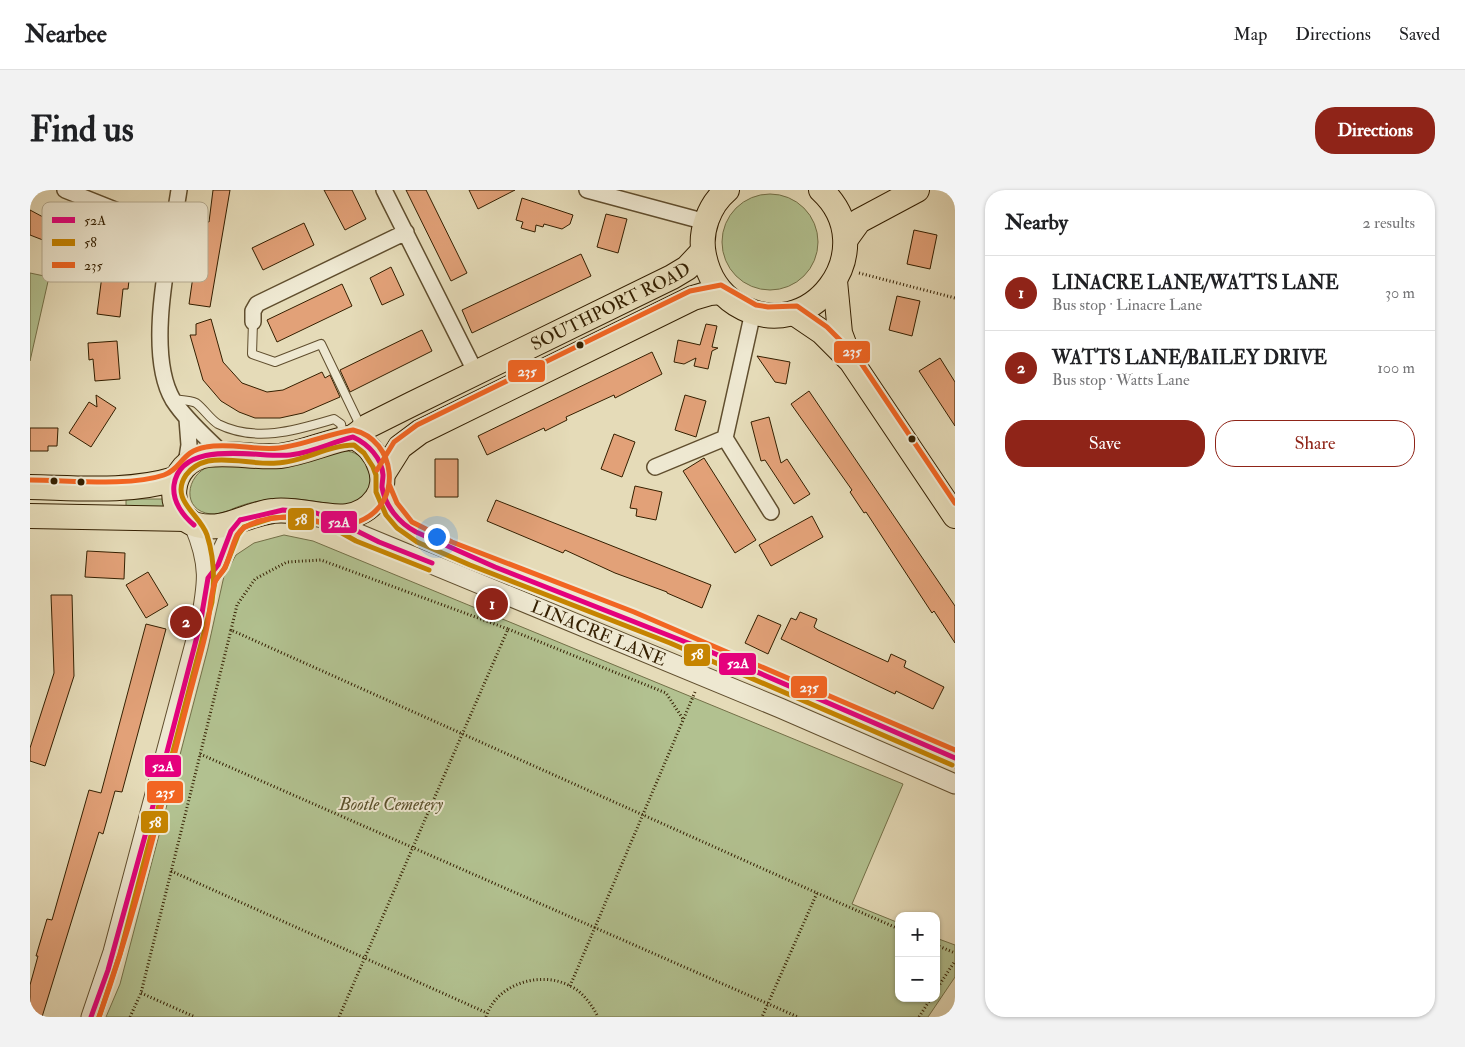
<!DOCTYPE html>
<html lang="en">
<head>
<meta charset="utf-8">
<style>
  body { margin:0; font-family:"IM FELL Double Pica",serif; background:#f2f2f2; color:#202124 }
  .controls { position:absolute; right:15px; bottom:15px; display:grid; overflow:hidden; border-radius:10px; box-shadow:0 1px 4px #0004 }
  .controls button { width:45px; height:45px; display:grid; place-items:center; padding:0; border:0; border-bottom:1px solid #e0e0e0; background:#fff; color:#202124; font:25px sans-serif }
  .you { position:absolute; left:406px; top:346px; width:18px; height:18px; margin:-12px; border:4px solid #fff; border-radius:50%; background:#1a73e8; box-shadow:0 0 0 8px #1a73e833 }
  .badge { display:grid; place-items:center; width:32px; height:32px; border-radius:50%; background:#8f2418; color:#fff; font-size:16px; font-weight:700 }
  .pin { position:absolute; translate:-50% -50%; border:2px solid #fff; box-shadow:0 1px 5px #0006 }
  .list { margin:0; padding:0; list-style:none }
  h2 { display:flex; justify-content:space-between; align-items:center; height:65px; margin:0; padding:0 20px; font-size:21px }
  h2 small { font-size:16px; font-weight:400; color:#757577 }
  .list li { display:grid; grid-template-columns:32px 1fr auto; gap:15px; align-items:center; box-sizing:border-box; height:75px; padding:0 20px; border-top:1px solid #e0e0e0 }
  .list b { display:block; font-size:19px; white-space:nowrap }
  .list p { margin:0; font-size:16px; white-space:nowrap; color:#757577 }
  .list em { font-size:16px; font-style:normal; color:#757577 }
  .actions { display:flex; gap:10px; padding:15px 20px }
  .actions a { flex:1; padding:11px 0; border:1px solid #8f2418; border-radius:20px; text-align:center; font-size:18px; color:#8f2418 }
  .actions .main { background:#8f2418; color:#fff }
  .map { position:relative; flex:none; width:925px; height:827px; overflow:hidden; border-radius:20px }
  header { display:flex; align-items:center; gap:30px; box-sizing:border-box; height:70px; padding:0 25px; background:#fff; border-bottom:1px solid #e0e0e0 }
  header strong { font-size:24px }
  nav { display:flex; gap:28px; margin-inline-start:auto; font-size:18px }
  .intro { display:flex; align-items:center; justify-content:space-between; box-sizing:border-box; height:120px; padding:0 30px }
  h1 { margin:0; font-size:35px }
  .button { padding:12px 22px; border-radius:20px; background:#8f2418; color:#fff; font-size:18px; font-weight:700 }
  main { display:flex; gap:30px; padding:0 30px }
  aside { flex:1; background:#fff; border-radius:20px; box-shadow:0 1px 4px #0004 }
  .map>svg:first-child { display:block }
  .green { fill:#b2c190; stroke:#737048 }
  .building { fill:#e2a178; stroke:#341f00 }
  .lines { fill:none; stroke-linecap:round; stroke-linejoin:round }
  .service-casing { stroke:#604e2e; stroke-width:10 }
  .minor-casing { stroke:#604e2e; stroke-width:18 }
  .tertiary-casing { stroke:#604e2e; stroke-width:21 }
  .primary-casing { stroke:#341f00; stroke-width:26 }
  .path { stroke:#341f00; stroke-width:3; stroke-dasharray:1 2.5; stroke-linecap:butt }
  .service { stroke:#eee8d1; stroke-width:8 }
  .minor { stroke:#eee8d1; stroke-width:15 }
  .tertiary { stroke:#eee8d1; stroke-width:19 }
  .primary { stroke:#e5dbb8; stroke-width:24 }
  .bus-1-casing { stroke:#eee8d1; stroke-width:9 }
  .bus-2-casing { stroke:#eee8d1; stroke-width:9 }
  .bus-3-casing { stroke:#eee8d1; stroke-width:9 }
  .bus-1 { stroke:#e5007d; stroke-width:5 }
  .bus-2 { stroke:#c68400; stroke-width:5 }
  .bus-3 { stroke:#f26522; stroke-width:5 }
  .bus-dot { fill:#341f00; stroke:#eee8d1; stroke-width:2 }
  .labels { text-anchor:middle; stroke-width:4; stroke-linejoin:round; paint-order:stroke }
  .street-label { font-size:18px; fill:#341f00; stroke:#eee8d1 }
  .park-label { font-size:18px; font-style:italic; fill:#5a502b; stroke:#eee8d1 }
  .key { fill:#eee8d1; stroke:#b6ac92; stroke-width:1 }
  .key-label { font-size:14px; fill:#341f00 }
  .line-badge { stroke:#eee8d1; stroke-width:2 }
  .badge-label { font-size:14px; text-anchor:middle; font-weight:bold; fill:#fff }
</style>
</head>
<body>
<header>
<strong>Nearbee</strong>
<nav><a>Map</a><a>Directions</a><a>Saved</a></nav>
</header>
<div class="intro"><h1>Find us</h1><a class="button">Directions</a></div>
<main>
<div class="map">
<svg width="925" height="827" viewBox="0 0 925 827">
  <rect width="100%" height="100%" fill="#e5dbb8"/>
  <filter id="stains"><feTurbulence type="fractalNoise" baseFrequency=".004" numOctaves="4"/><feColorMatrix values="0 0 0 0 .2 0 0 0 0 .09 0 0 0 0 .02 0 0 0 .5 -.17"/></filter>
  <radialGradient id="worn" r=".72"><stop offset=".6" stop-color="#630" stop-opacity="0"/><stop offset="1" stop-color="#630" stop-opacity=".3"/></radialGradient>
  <path class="green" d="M692 52a48 48 0 1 1 96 0a48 48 0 1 1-96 0Z
    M0,83L19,87L0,171Z
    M315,261C333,261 349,284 338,301C335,306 329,311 324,315C297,316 272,306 244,309C233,310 221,312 210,316C201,319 191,325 181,324C151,321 155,285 180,276Z
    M96,309H135L136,319L96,318Z
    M254,345L283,351L873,594L822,714L869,733V808H906V748L925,755V787L898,827H76L90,794L178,458L194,386L206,365L224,353Z"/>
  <path class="building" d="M183,0H200L180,117L159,114L171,31L179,32Z
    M294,0H322L336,29L315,40Z
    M376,0H396L437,83L421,91Z
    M439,0H485L448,19Z
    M492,8L543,25L540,34L532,39L514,34L513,37L506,35L505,42L491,38L493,32L486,30Z
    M0,20L26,34L74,53L67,71L0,45Z
    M576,24L597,29L588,63L567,57Z
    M274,33L284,55L233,80L222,58Z
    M884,40L907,45L900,79L877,74Z
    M551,64L561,86L442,143L432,120Z
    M361,77L374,105L352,115L340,88Z
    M73,78L100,82L98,99H93L90,127L67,124Z
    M312,94L322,116L247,152L237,130Z
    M867,106L890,111L882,146L859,140Z
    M181,129L193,172L212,193L237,202L253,200L292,182L295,188L300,185L310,207L273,223L250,228H225L209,222L191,211L173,190L160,145H166V134Z
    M676,134L687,136L682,157L688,158L682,161L678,179L664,176L666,168L654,174L644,172L648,150L670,155Z
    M392,140L402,161L320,202L310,180Z
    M87,151L90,189L65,191L63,169L59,170L58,153Z
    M622,162L632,184L585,208L584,205L536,227L537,230L515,241L514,238L457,265L448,246Z
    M727,166L760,172L756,194L745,192Z
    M910,168L925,192V236L889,181Z
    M779,201L925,416V453L904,421L902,423L836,322L834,323L820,302L822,300L761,214Z
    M66,205L86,218L61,257L39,243L59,212L67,217Z
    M655,205L676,211L666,247L645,240Z
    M739,227L751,273L757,269L780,304L764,314L735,270L731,271L721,232Z
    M0,238H28L27,256H18V261H0Z
    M584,244L605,252L592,287L571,279Z
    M674,268L726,350L705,363L653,281Z
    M405,269H428V307H405Z
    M605,296L632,302L626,330L606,326L607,319L600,318Z
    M466,310L681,395L672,418L637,403V402L585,383L535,360L533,363L457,331Z
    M782,326L793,347L741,376L729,355Z
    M57,361L95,363L94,389L55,387Z
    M118,382L138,415L116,428L96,395Z
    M21,405H42L44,486L15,576L0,571V558L24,483Z
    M770,422L787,429L784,437L788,440L858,472L861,464L876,471L874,477L914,497L903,519L866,501L865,504L846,495L751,449L761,428L766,430Z
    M728,425L751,435L738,464L715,453Z
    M116,434L136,439L92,602L85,601L73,644L69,642L12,827H0V795L8,766H6L17,729L22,730L59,600L71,603Z"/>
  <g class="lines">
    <defs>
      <path id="service" d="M223,132L222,164L245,172L291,154L328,231L325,237
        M143,209C150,210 160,210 166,213C174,219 180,229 188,234C226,253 267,240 304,229L311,234L313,245"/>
      <path id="minor" d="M35,0L143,43
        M149,0C141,55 114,161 143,210C156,230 175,246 192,263
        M354,0L446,183
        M557,0L676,32
        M723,122L695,248L741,322
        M223,132V121L227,114L376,42
        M156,274L159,255L157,229
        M625,277L695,248"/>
      <g id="tertiary">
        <path d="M352,297L360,317L372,332L378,338L419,359L601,429L925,568"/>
        <path id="s1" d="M297,326L329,344L750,518L925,594"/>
        <path d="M178,388C191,369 195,348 210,330"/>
        <path d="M61,827L83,762L170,435C178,393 181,375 164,335"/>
      </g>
      <g id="primary">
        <path d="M697,0C679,15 669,42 674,65C678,86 689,103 706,114C780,160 855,59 791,0"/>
        <path d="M816,49L829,31L887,0"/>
        <path d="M805,91L810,143L819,167"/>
        <path d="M764,123L792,142L821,171L925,326"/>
        <path d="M323,247C336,252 346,264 350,277C354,287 353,300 346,309C322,343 277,316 243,321C216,324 195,342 167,335C134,327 136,271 178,265C202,262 226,268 250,266C275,263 298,251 323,247Z"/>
        <path id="s2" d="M323,247L338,236L382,214L642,87L657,78L673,61"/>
        <path d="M353,284L370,257L390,242L663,108L680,103L691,102"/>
        <path d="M0,297C48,298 99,303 145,289"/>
        <path d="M0,326L157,329"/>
      </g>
    </defs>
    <use href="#service" class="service-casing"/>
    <use href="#minor" class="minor-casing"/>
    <use href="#tertiary" class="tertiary-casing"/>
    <use href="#primary" class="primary-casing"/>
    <path class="path" d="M829,83L925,108
      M201,440L207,415L225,389L257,372L291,370L478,439
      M170,564L768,827
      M141,681L457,823
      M787,703L869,739
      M906,755L925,763
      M540,796L665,502
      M906,800L925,771
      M111,803L165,827
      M100,827L111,803L201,440L787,703L732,827
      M309,827L478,439L636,503L653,529
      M456,827C466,794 511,780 540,796C553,802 562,815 568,827
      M889,827L901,808"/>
    <use href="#service" class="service"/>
    <use href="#minor" class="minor"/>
    <use href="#tertiary" class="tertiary"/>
    <use href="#primary" class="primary"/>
    <defs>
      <path id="bus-1" d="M210,330L253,320L286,323L301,328L349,352L402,373
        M164,335C153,326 142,311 144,295C151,248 228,268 260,265C282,263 302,252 323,247C338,254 352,268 353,285C353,289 352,293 352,297C355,316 369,333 386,342L465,377L681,462L925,568
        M61,827L78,780L118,635L170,435L178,388L188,375L201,341L210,330"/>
      <path id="bus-2" d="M182,409L185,391L195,378L208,345L214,337L242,328L259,327L294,333L326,351L399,380
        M69,827L90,764L182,412C185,389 184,367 177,345C170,324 139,310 156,285C161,278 170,273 178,271C201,267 224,275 247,273C273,272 298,255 324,255L334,263L343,277L346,285V302L356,325L367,338L387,352L440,375L640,453L922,575"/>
      <path id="bus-3" d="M347,280L364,252L387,235L660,101L691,95L726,115L738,117L767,116L797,137L827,167L925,313
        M0,290C38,290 99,297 134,285C152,279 151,261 176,257C201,252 225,261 249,258C274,255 298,244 323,240C366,250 374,313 330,331C305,341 283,327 259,327C244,327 215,331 207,345C202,355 200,367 195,377C193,382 187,387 185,392C180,406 180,423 177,437C173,457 167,476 162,496C133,606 108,719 69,827
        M359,294L367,313L382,332L422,352L604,422L925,560"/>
    </defs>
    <use href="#bus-1" class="bus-1-casing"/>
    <use href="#bus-2" class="bus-2-casing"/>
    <use href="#bus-3" class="bus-3-casing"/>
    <use href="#bus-1" class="bus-1"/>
    <use href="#bus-2" class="bus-2"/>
    <use href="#bus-3" class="bus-3"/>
  </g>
  <g class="bus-dot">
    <circle cx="550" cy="155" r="4.5"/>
    <circle cx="882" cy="249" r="4.5"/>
    <circle cx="24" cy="291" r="4.5"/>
    <circle cx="51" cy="292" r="4.5"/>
  </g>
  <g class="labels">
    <g class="street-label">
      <text dy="6" stroke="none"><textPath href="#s2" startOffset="289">SOUTHPORT ROAD</textPath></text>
      <text dy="6" stroke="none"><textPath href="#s1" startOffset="296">LINACRE LANE</textPath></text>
    </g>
    <g class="park-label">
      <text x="361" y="620">Bootle Cemetery</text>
    </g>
  </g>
  <rect x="12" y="12" width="166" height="80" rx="8" class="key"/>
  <rect x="22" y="27" width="23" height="6" fill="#e5007d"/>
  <rect x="22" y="49" width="23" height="7" fill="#c68400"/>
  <rect x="22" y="72" width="23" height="6" fill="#f26522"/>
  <g class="key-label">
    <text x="54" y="35">52A</text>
    <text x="54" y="57">58</text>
    <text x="54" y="80">235</text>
  </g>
  <g class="line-badge">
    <rect x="803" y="150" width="38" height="24" rx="5" fill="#f26522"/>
    <rect x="477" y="169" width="39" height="24" rx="5" fill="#f26522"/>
    <rect x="257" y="317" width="28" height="24" rx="5" fill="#c68400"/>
    <rect x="290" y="320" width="38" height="24" rx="5" fill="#e5007d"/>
    <rect x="653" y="453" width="28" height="24" rx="5" fill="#c68400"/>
    <rect x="688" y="462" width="39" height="24" rx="5" fill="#e5007d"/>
    <rect x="760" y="485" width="38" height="24" rx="5" fill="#f26522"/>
    <rect x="114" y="564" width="38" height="24" rx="5" fill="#e5007d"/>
    <rect x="116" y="590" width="38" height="24" rx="5" fill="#f26522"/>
    <rect x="110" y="620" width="29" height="24" rx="5" fill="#c68400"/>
  </g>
  <g class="badge-label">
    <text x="822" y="166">235</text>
    <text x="497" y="186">235</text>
    <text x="271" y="334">58</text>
    <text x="309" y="337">52A</text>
    <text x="667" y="469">58</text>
    <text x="708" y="478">52A</text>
    <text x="779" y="502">235</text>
    <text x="133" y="581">52A</text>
    <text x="135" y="607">235</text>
    <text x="125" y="637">58</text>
  </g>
  <rect width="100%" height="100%" filter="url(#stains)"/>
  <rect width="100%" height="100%" fill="url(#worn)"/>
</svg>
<div class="controls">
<button>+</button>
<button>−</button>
</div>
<div class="you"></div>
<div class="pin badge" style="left:462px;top:414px">1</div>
<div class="pin badge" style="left:156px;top:432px">2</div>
</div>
<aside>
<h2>Nearby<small>2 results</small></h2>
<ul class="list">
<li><span class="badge">1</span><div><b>LINACRE LANE/WATTS LANE</b><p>Bus stop · Linacre Lane</p></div><em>30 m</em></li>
<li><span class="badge">2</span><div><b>WATTS LANE/BAILEY DRIVE</b><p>Bus stop · Watts Lane</p></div><em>100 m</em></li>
</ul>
<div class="actions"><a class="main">Save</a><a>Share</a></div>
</aside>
</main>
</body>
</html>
